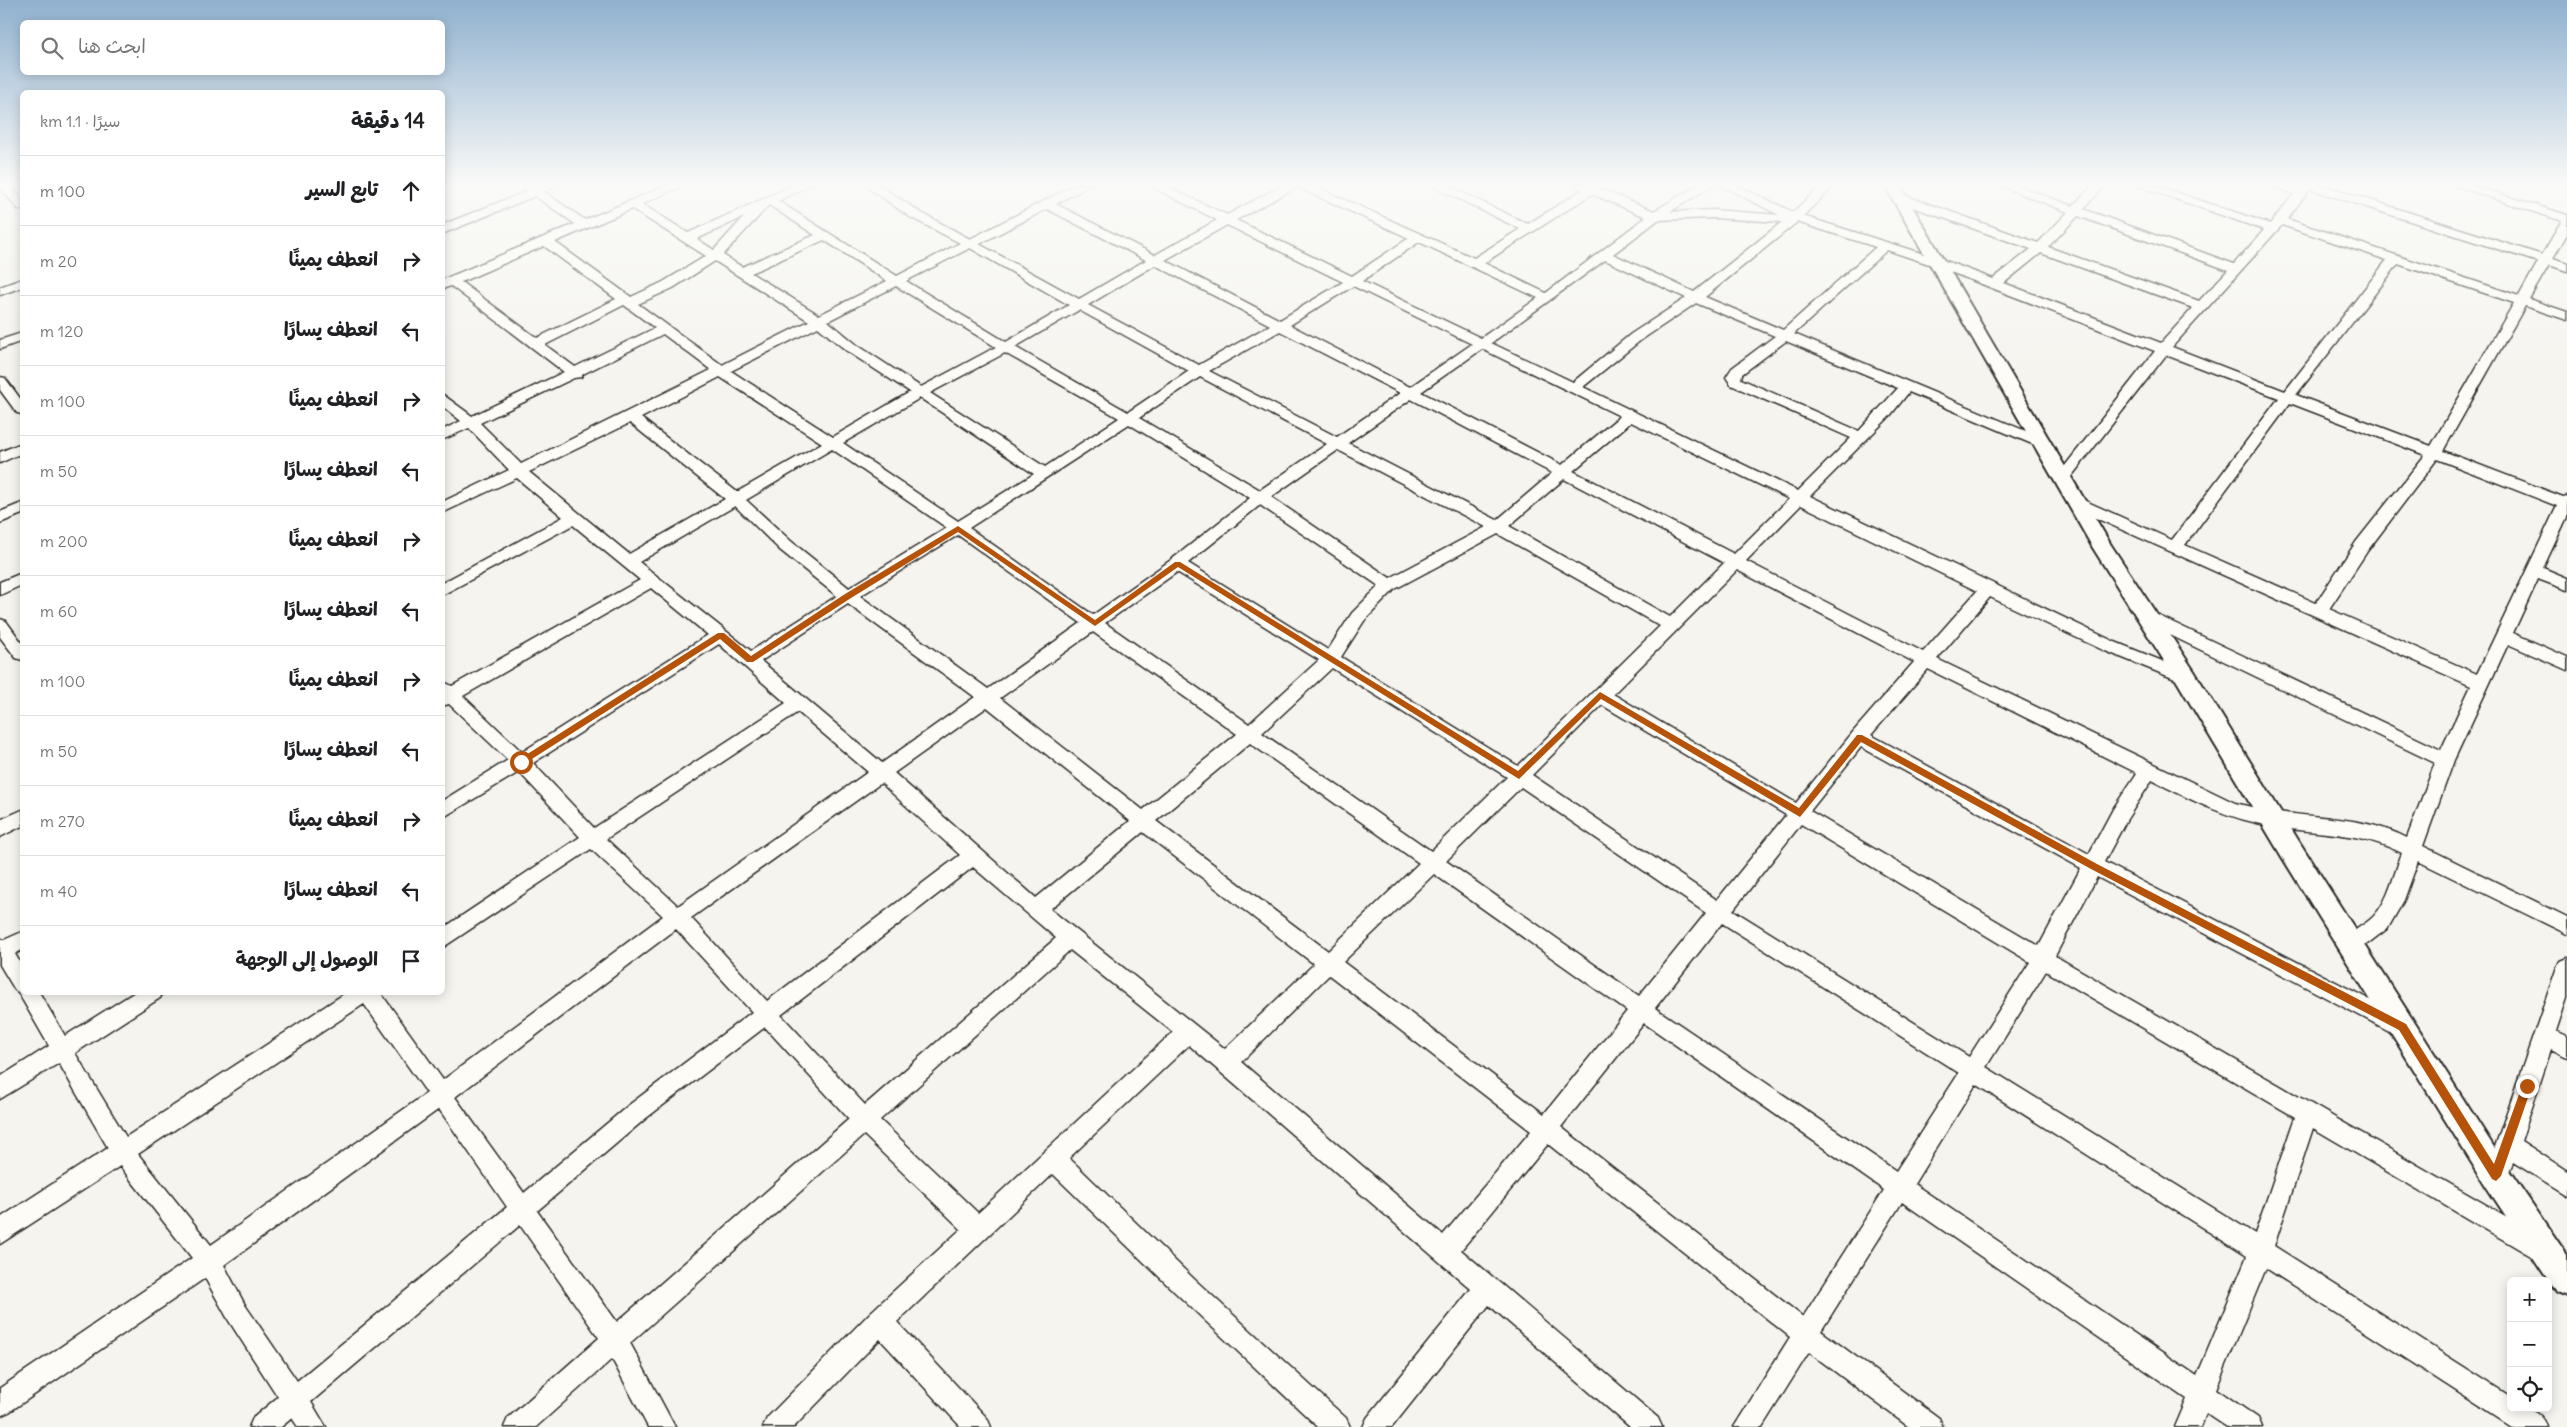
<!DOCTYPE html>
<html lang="ar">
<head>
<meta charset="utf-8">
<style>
  body { margin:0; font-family:Delius,"Playpen Sans Arabic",sans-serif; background:#f2f2f2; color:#202124; direction:rtl }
  .controls { position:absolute; right:15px; bottom:15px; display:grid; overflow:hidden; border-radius:8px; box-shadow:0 2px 12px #0003 }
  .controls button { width:45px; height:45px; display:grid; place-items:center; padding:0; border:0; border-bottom:1px solid #e0e0e0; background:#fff; color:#202124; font:25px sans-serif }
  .stop { position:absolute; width:15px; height:15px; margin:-11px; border:4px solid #b45309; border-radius:50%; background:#fff }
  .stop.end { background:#b45309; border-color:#fff; box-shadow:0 1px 5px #0008 }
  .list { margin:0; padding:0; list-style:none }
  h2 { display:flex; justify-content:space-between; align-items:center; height:65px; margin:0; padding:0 20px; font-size:21px }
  h2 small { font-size:16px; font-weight:400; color:#757577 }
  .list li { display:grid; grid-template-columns:32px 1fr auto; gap:15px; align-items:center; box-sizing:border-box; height:70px; padding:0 20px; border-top:1px solid #e0e0e0 }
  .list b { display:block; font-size:19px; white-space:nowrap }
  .list em { font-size:16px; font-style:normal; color:#757577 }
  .icon { flex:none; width:28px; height:28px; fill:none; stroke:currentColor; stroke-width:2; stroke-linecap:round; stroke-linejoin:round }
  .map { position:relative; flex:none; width:2567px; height:1427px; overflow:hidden; direction:ltr }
  .search { position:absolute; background:#fff; box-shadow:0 2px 12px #0003; left:20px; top:20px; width:425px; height:55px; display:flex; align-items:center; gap:12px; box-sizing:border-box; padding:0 18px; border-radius:8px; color:#757577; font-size:19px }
  .panel { position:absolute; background:#fff; box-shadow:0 2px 12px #0003; left:20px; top:90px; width:425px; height:905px; border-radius:8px; direction:rtl }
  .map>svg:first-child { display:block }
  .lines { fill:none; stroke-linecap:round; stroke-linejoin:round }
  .minor-casing { stroke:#2b2b2b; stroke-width:3 }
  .major-casing { stroke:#2b2b2b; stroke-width:4 }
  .minor { fill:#fdfcf7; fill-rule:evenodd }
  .major { fill:#fdfcf7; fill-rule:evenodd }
  .route { fill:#b45309 }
</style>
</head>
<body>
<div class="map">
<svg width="2567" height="1427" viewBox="0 0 2567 1427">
  <rect width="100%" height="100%" fill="#f5f4ef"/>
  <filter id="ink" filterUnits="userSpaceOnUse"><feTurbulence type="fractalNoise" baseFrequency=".02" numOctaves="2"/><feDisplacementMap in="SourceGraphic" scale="10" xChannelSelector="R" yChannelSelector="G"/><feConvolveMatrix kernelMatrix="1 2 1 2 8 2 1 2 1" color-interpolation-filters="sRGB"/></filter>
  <g filter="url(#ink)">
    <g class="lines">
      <defs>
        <path id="minor" d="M0,184H9L22,199V209H18L0,188Z
          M527,184L537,187L544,184H560L544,192L585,220L670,184H686L642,204L688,233L796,184H812L778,201L897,276L960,243L910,217L863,184H877L918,211L970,239L1077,184H1092L1056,204L1155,255L1217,220L1146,184H1161L1227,215L1285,184H1310L1474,258L1520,229L1428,184H1444L1528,224L1582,190L1573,184H1589L1654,211L1700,184H1714L1670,212L1713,210L1779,215L1718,184H1734L1793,212L1823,184H1836L1803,216L1943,260L1993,279L2031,249L1893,200V194H1901L2038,243L2068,212L1996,184H2013L2073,206L2094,184H2107L2083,209L2234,264L2264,230L2133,184H2151L2270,224L2294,194L2269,184H2287L2299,188L2302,184H2320L2542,255L2562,221L2450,184H2468L2567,215V234L2553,258L2567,263V271L2549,265L2529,299L2567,312V320L2525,306L2443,451L2563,497L2567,496V517L2543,568L2567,578V590L2538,579L2513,633L2567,657V670L2508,644L2454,760L2423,846L2567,917V934L2418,861L2404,900L2388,928L2358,951L2351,954L2344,951L2341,945C2347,932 2363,927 2373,917C2389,901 2394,873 2402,853C2356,830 2320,835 2272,826C2228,819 2191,800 2152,780L2127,819L2104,862L2409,1020L2412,1027L2409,1034L2402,1036L2395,1034L2097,877L2055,956L2547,1240L2551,1248L2547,1256L2539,1260L2531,1256L2313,1128L2274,1246L2511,1397V1408C2527,1408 2541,1410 2548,1427H2512L2266,1268L2216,1389L2258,1418L2262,1427H2227L2206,1413L2201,1427H2175L2187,1399L1902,1202L1821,1331L1939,1418L1943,1427H1909L1809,1352L1762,1427H1734L1790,1337L1548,1144L1461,1250L1658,1418L1662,1427H1630L1489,1305L1392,1427H1363L1367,1418L1471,1289L1189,1045L1069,1158L1194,1279L1346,1418L1350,1427H1318L1178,1295L1053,1174L897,1322L987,1418L991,1427H961L880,1339L794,1427H763L767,1418L871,1312L961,1229L864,1135L630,1343L675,1427H648L612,1359L536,1427H504L508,1418L599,1338L520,1225L311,1402L326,1427H298L292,1418L281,1427H249L253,1418L278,1397L229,1321L205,1278L9,1412L0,1416V1388L192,1258L120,1166L0,1244V1218L108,1148L59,1063L0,1099V1077L49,1046L18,992L15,990L0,965V938L4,940L22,932V950L15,954L22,966V992H39L65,1036L135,992H163L160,998L75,1053L126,1137L347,992H380L443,1080L663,916L591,849L442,948V929L580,837L519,772L442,818V801L508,760L449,704L442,706V681L452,686L640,580L573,525L442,595V583L563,517L517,478L442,513V502L509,470L469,428L442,440V430L461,421L442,406V394L472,416L564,372L451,286L442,289V280L575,224L535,196L442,234V225L527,191L523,187ZM1297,187L1409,238L1352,276L1236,220ZM2310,189L2538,262L2519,296L2287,219ZM1592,194L1646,217L1546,293L1484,263ZM769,205L815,235L742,267L723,255ZM632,209L706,256L663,282L631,297L555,242ZM1047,209L1146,260L1079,299L979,244ZM2078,216L2228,270L2199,301L2048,247ZM744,217L714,250L697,239ZM1713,218L1782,222L1694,292L1613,254L1658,220ZM1797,222L1876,247L1783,330L1705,297ZM1227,225L1343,282L1280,320L1165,260ZM2282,225L2387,260L2285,391L2172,347ZM824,240L887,281L819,315L751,273ZM1419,242L1538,298L1481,338L1362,281ZM544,246L616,299L537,338L461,282ZM970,248L1069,305L1006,342L906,281ZM1887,250L1935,266L2155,351L2057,476L2055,479L2057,482H2067L2166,355L2279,398L2172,540L2081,499H2071L2068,503L2071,507L2471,686L2441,750L2153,613H2141L2139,617L2141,621L2435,763L2407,838C2364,816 2319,819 2272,811C2260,809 2247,806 2235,803L1937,659L1990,597L2103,650L2180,681L2186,683L2192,681L2195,677L2192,673L2115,642L1810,496L1889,417L1909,392L2037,446H2047L2049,443L2047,440L1794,334ZM2041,253L2193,308L2161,343L2004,283ZM1605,260L1686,298L1631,334L1573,382L1491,343ZM715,261L809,321L722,365L638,304L673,288ZM2398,264L2514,303L2431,446L2296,395ZM1155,265L1270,325L1199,365L1088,305ZM896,286L996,347L921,387L857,345L828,321ZM1353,286L1472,344L1410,387L1290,325ZM1696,303L1775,336L1732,368L1726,377L1731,385L1851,438L1798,491L1583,387L1641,340ZM624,305L655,328L575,367L545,345ZM1079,310L1189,371L1128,412L1015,347ZM818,327L847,351L910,392L833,437L731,371ZM1280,331L1400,393L1337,437L1209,371ZM663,334L711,370L521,464L480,423L574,378L581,377L583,374ZM1786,341L1898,388L1859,431L1741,379L1742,374ZM1482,349L1620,416L1562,465L1421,392ZM1005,353L1119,418L1045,467L930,393ZM720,377L822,443L737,492L641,418ZM1200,377L1327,444L1260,490L1139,418ZM920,398L1034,474L958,521L843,443ZM1411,399L1552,473L1497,520L1348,443ZM2290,403L2425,455L2356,542L2316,603L2185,545ZM1631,422L1789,499L1734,554L1573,471ZM630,423L725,499L629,554L529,472ZM1129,424L1250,498L1171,560L1093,615L969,528ZM832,449L947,528L849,588L792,542L746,500ZM1338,450L1486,527L1390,578L1271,497ZM2437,459L2557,506L2477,674L2329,609L2368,550ZM1564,479L1724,563L1670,617L1509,526ZM1260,505L1379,586L1352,613L1328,650L1188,563ZM1801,505L1977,591L1923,652L1746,561ZM735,506L780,550L837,596L751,651L639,562ZM1498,534L1660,626L1518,766L1341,657L1364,621L1395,589ZM958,535L1081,623L988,689L860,596ZM1737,570L1914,662L1853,732L1796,803L1613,694ZM1177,572L1319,660L1249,724L1105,623ZM651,588L708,635L522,752L463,696ZM848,604L975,697L882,763L761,661ZM1093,632L1237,734L1143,810L1000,698ZM719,644L786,703L594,828L533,763ZM1332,668L1507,777L1431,851L1262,733ZM1928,669L2137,773L2113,809L2089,854L1871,735ZM1602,705L1786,815L1717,900L1532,775ZM987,707L1130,821L1036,898L894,773ZM798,712L868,772L678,906L606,839ZM1250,743L1419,863L1328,951L1156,821ZM1861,747L2081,868L2039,946L1810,811ZM881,783L960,855L767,1001L691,918ZM1521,787L1706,913L1639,996L1446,861ZM1801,824L2030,962L1969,1057L1733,910ZM1143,832L1314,964L1225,1049L1050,909ZM973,867L1056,938L865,1105L781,1015ZM1434,874L1627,1011L1544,1114L1343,962ZM1722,923L1959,1073L1896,1171L1655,1008ZM676,929L752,1012L629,1105L524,1193L455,1097ZM1070,950L1173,1032L978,1213L880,1120ZM2046,971L2295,1117L2255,1234L1986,1067ZM1329,975L1531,1131L1443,1235L1241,1062ZM364,1004L427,1093L211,1245L138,1154ZM1644,1023L1884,1190L1803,1317L1561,1127ZM765,1027L849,1119L617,1322L537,1211L645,1119ZM1976,1084L2247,1256L2197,1376L1914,1184ZM439,1109L507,1207L297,1381L245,1305L224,1265Z
          M22,279V287L0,295V287Z
          M22,333V341L0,349V340Z
          M0,377L5,378L22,401V414L17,413L0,390Z
          M22,443V453L0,463V452Z
          M22,503V514L0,523V512Z
          M22,573V585L0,595V582Z
          M0,619L6,621L22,643V660L16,658L0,637Z
          M22,810V826L0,837V820Z
          M2567,958V998L2556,1031L2567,1036V1057L2551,1049L2521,1141L2567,1171V1195L2513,1162L2504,1184L2496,1187L2488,1184L2485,1176L2557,967L2560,961Z"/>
        <path id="major" d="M1884,184H1899L2111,545L2194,671L2300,843L2506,1166L2567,1255V1296L2556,1292L2486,1186L2282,857L2178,683L2093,548Z"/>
      </defs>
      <use href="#minor" class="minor-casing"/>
      <use href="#major" class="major-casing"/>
      <use href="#minor" class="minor"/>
      <use href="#major" class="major"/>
    </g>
  </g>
  <linearGradient id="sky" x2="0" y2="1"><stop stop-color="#90b1cf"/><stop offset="0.48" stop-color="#fafaf8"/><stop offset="1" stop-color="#fafaf8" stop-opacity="0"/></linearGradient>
  <rect width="2567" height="384" fill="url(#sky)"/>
  <path class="route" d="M958,526L1095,620L1175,562H1180L1518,771L1600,692L1799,808L1857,735H1862L2097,864L2406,1024L2494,1164L2522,1086L2527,1081L2531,1083L2532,1086L2501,1176L2496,1181L2492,1179L2399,1030L2091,869L1861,742L1800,817L1601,699L1519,779L1178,567L1095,626L958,532L851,598L753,662H747L720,639L524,764H518V760L718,633H724L751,656L845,594Z"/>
</svg>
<div class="controls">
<button>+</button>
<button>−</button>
<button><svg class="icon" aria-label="locate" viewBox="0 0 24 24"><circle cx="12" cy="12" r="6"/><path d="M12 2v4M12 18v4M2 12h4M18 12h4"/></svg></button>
</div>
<div class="stop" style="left:521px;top:762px"></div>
<div class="stop end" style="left:2527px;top:1086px"></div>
<div class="search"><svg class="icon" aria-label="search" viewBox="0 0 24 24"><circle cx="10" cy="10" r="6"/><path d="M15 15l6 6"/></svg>ابحث هنا</div>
<section class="panel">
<h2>14 دقيقة<small>سيرًا · 1.1 km</small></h2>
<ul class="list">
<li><svg class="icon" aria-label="ahead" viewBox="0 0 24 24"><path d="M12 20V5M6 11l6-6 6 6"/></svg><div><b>تابع السير</b></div><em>100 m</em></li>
<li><svg class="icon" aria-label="right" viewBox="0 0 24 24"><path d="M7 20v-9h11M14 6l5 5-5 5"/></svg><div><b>انعطف يمينًا</b></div><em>20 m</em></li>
<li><svg class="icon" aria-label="left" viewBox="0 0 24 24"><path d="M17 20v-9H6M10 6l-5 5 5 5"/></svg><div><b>انعطف يسارًا</b></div><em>120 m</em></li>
<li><svg class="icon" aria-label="right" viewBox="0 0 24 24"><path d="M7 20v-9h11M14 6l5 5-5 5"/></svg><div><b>انعطف يمينًا</b></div><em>100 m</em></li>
<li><svg class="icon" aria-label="left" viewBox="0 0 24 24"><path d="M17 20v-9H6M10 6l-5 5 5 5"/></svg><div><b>انعطف يسارًا</b></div><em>50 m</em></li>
<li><svg class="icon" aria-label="right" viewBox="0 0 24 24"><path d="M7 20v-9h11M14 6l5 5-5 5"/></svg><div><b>انعطف يمينًا</b></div><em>200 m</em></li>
<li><svg class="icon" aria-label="left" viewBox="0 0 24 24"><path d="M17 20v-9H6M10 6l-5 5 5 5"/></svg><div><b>انعطف يسارًا</b></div><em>60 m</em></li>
<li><svg class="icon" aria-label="right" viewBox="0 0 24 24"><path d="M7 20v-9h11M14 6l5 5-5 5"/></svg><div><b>انعطف يمينًا</b></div><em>100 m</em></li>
<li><svg class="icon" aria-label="left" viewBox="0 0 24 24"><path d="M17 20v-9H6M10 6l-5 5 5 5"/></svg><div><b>انعطف يسارًا</b></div><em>50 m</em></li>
<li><svg class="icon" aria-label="right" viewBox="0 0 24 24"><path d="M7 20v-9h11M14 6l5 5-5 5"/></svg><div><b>انعطف يمينًا</b></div><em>270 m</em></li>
<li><svg class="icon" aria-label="left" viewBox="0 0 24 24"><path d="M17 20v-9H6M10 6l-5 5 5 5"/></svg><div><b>انعطف يسارًا</b></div><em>40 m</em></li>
<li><svg class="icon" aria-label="arrive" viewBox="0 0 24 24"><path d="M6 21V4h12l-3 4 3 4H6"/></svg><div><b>الوصول إلى الوجهة</b></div></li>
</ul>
</section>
</div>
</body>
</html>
